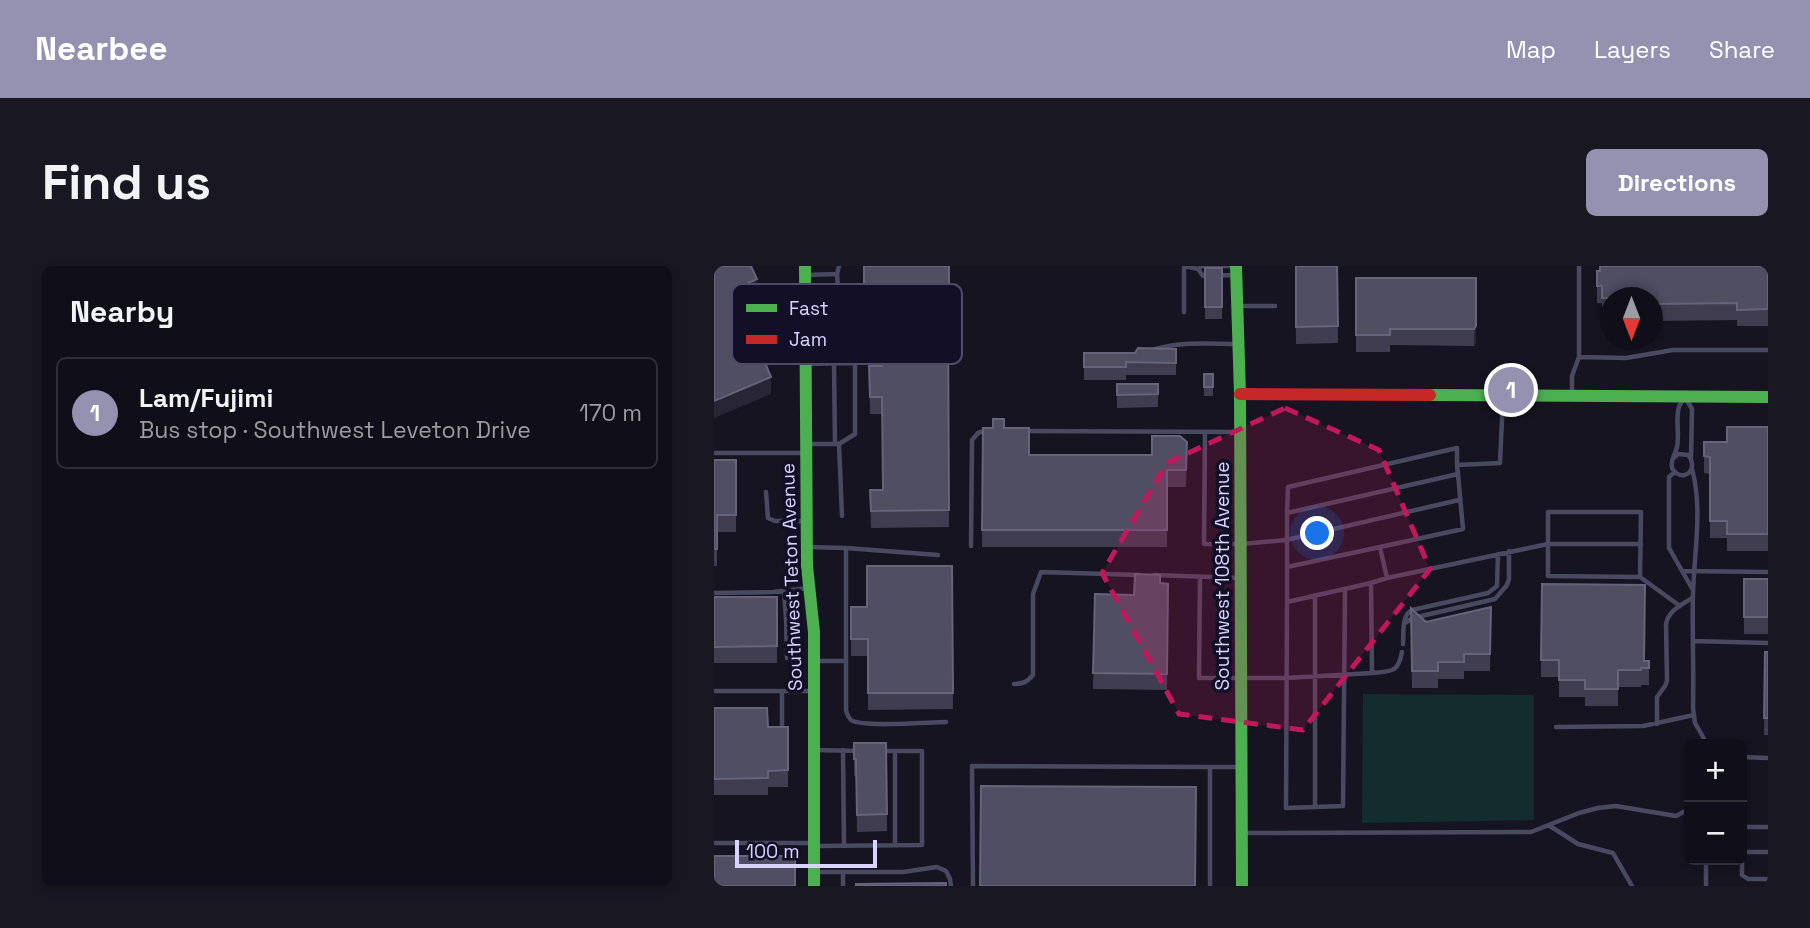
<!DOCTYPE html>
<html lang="en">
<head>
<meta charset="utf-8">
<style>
  body { margin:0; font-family:"Space Grotesk",sans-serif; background:#191822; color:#f1f3f6 }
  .controls { position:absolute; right:21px; bottom:21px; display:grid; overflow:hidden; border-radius:10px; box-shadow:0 4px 10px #0003 }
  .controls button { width:63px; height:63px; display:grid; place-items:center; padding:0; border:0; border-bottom:2px solid #302f38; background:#100f19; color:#f1f3f6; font:35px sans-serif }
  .compass { position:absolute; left:886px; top:21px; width:63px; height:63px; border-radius:50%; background:#100f19; box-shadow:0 4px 10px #0003; rotate:180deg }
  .scale { position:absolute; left:21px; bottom:18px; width:142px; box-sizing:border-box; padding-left:7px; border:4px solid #d9d4ff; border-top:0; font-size:19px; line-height:24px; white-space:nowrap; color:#d9d4ff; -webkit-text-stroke:5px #130f26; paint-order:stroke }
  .you { position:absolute; left:604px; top:268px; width:24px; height:24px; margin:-18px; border:5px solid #fff; border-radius:50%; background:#1a73e8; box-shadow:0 0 0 10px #1a73e833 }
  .badge { display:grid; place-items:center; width:46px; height:46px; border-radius:50%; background:#9591b1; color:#fff; font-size:23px; font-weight:700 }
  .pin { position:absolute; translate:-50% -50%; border:4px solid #fff; box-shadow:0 2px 7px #0006 }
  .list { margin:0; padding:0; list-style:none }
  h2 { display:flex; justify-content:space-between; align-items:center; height:91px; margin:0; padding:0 28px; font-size:30px }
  h2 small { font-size:23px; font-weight:400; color:#9c9ca2 }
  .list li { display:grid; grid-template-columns:46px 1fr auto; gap:21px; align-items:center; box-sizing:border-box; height:112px; margin:0 14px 14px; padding:0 14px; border:2px solid #302f38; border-radius:10px }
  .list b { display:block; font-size:26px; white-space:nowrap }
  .list p { margin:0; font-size:23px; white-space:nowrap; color:#9c9ca2 }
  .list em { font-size:23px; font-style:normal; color:#9c9ca2 }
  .map { position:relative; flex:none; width:1054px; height:620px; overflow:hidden; border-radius:10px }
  header { display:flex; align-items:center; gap:42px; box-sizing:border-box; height:98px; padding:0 35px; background:#9591b1; color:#fff }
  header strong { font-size:33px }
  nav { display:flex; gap:38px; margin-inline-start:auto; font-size:24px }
  .intro { display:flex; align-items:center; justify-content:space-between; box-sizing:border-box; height:168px; padding:0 42px }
  h1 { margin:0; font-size:49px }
  .button { padding:18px 32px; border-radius:10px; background:#9591b1; color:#fff; font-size:24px; font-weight:700 }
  main { display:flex; gap:42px; padding:0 42px }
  aside { flex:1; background:#100f19; border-radius:10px; box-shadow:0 4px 10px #0003 }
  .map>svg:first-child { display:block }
  .green { fill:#132c2d }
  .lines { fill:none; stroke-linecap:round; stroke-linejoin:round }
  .lane { stroke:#4a4962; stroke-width:4.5 }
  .fast { stroke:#4caf50; stroke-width:12 }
  .jam { stroke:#c62828; stroke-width:12 }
  .wall { fill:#403d50 }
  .shaded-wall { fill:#282635 }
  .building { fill:#504e63; stroke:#66637b; stroke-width:2 }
  .marked { fill:#c2185b; fill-opacity:0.2; stroke:#c2185b; stroke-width:5; stroke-dasharray:14 9; stroke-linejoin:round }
  .labels { text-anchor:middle; stroke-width:7; stroke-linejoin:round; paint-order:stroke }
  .street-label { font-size:19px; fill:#d9d4ff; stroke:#130f26 }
  .key { fill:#130f26; stroke:#4e4a67; stroke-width:2 }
  .key-label { font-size:19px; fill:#d9d4ff }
</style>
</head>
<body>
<header>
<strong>Nearbee</strong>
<nav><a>Map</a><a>Layers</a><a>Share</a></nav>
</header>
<div class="intro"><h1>Find us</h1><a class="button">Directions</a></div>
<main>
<aside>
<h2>Nearby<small></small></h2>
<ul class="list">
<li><span class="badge">1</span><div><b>Lam/Fujimi</b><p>Bus stop · Southwest Leveton Drive</p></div><em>170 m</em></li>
</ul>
</aside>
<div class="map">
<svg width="1054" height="620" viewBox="0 0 1054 620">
  <rect width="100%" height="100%" fill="#161421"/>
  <path class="green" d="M649,428L820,429V554L648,557Z"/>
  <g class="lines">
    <path class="lane" d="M470,0L484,3L488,0H521
      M865,0V91
      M484,3L489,10L522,9
      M123,8L125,0
      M92,9L123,8L124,23L131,46V65
      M527,40H561
      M470,46V1
      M45,50L57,81L91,83
      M438,84C465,75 496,78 523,78
      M120,97L121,178
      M93,98L141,97V168L125,178H93
      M858,130V110L865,91L912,92L959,84H1054
      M310,165L525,166
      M491,166L490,278H527L572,274L745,234
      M125,178L128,250
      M0,187H91
      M960,192L964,188L974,189C984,200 974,215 962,207C959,205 957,201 958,197C958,192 962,186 963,181C966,168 961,153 965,141C966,137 969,135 971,131L978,143L977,192
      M978,203C989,242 980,288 979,328C978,366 980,404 979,442L981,457L993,478
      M961,206L955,211V282L979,324
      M52,226L54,252L61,255H92
      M573,247L574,221L743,182V199L786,197L789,132
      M257,280L258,174L264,167L273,164
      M94,281L132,282L224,289
      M666,281L749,263L744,208
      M132,282V444C133,448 134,451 137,454C149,462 215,456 232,456
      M573,301V336L657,317
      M968,305L1054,306
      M440,309L526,312
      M486,311L485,412H573L658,407
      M926,311L927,246H834V310L926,311L966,340
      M673,312L666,281L573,301V247L744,208L743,199
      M70,325L72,352L73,392
      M0,327L59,326L95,322
      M573,336L572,542L629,540L631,323
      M691,357L699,352L781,333L793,319L795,313V285
      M979,375L1054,377
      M689,378C690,366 687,350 698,344L774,327L783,320L784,288
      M688,386C684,407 678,405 658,407L657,317L673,312L834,278H927
      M101,395H132
      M300,418C309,418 313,416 319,409V328L327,306L425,309
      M0,425H99
      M943,458V431L951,420L953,415L952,358C955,344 966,340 978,332
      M842,461L929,460L980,449
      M68,466V425
      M101,484L145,485
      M129,484L130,579
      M181,485V579
      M1028,491L1054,492
      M601,541V329
      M836,560L864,578L899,587L918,620
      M1028,561H1054
      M529,567L817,566L865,547L884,542L902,540L962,550L975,543
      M0,577H99
      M103,580L208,579V485H167
      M1028,586H1054
      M992,594V620
      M1028,594V609L1034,613H1054
      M101,606H189L223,601L232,605L236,613L237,620
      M129,606V620
      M259,620L258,500L496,501
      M496,620V501H527"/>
    <path class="fast" d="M91,0L93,300L100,366V620
      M522,0L526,128L528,620
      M716,129L1054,131"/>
    <path class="jam" d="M526,128L716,129"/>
  </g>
  <path class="wall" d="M150,0H235V72H234L235,261L157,262L156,224H168V148H156L155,100H168V72H150Z
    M581,0H623L624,77L582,78Z
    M1054,0V60H1023V54L939,55V32H897V55H895L894,49H888V37H883V5Z
    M491,2H508V53H491Z
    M642,12H762V77L760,80L676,79V86H642Z
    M462,83V109H412V114H370V87H421Z
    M490,108H499V130H490Z
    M403,118H444V141L403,142Z
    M1054,161V285H1013V272H996V208L990,207V176H1013Z
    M269,162H290L315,189H438L473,176L472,221H453V281H268Z
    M0,194H22V266H3V300H0Z
    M238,300L239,443L154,444V390H137V341H153Z
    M1030,313H1054V368H1030Z
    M446,317L454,318L453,424L379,423L381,328L420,329Z
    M828,318L930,395H935V419H927V421H904V440H871V431H845V411H827Z
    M0,331H63V397H0Z
    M777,341L776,405H750V413H724V422H698L697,342L712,356Z
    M1051,386H1054V469H1050Z
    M0,442L54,461H74V521H54V529H0Z
    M140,477H172L173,565L143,566L142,510H140Z"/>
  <path class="shaded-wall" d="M43,13V30L35,34V40L30,42V44L25,34L32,18Z
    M762,60V77L760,80V63Z
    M57,111V128L0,152V135Z"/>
  <path class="building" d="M0,0H37L43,13L32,18L35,23L29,25L30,28H27V33L25,34L57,111L0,135Z
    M150,0H235V55H234L235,244L157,245L156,224H169L168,131H156L155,100H168V55H150Z
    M582,0H623L624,60L582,61Z
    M886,0H1054V43L1023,44V37L939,38V32H897V38H895L894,32H888V20H883V5H886Z
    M491,2H508V41H491Z
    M642,12H762V60L760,63H676V69H642Z
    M424,82L462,83V97L412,96V101H370V87H421Z
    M490,108H499V121H490Z
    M403,118H444V128L403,129Z
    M279,153H290V162H315V189H438V170H466L473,176L472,204H453V264H268L269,162H279Z
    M1013,161H1054V268H1013V255H996V191L990,190V176H1013Z
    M0,194H22V249H3V283H0Z
    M153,300H238L239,427H154V373H137V341H153Z
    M421,308L446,309V317L454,318L453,408L379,407L381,328L420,329Z
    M1030,313H1054V351H1030Z
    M828,318L931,319L930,395H935V402H927V404H904V423H871V414H845V394H827Z
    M0,331H63V380L0,381Z
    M777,341L776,388H750V396H724V405H698L697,342L712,356Z
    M1051,386H1054V452H1050Z
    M0,442H53L54,461H74V504L54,505V512L0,513Z
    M140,477H172L173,548L143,549L142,493H140Z
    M267,520L482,521L481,620H266Z
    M0,590H81V620H0Z
    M232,617V620H142V618Z"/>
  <path class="marked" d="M571,142L665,184L716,303L589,464L465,448L388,307L453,197Z"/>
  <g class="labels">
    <g class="street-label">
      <text transform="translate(508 310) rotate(-90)" y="7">Southwest 108th Avenue</text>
      <text transform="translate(77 311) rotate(-92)" y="7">Southwest Teton Avenue</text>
    </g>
  </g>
  <rect x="18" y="18" width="230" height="80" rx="10" class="key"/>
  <rect x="32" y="38" width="31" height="8" fill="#4caf50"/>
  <rect x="32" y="69" width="31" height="9" fill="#c62828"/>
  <g class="key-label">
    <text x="75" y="49">Fast</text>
    <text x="75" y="80">Jam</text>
  </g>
</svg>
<div class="controls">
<button>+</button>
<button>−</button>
</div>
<svg class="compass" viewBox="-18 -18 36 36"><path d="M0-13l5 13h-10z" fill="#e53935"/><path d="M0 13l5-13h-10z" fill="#9c9ca2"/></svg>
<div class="scale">100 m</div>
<div class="you"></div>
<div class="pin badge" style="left:797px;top:124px">1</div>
</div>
</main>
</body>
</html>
